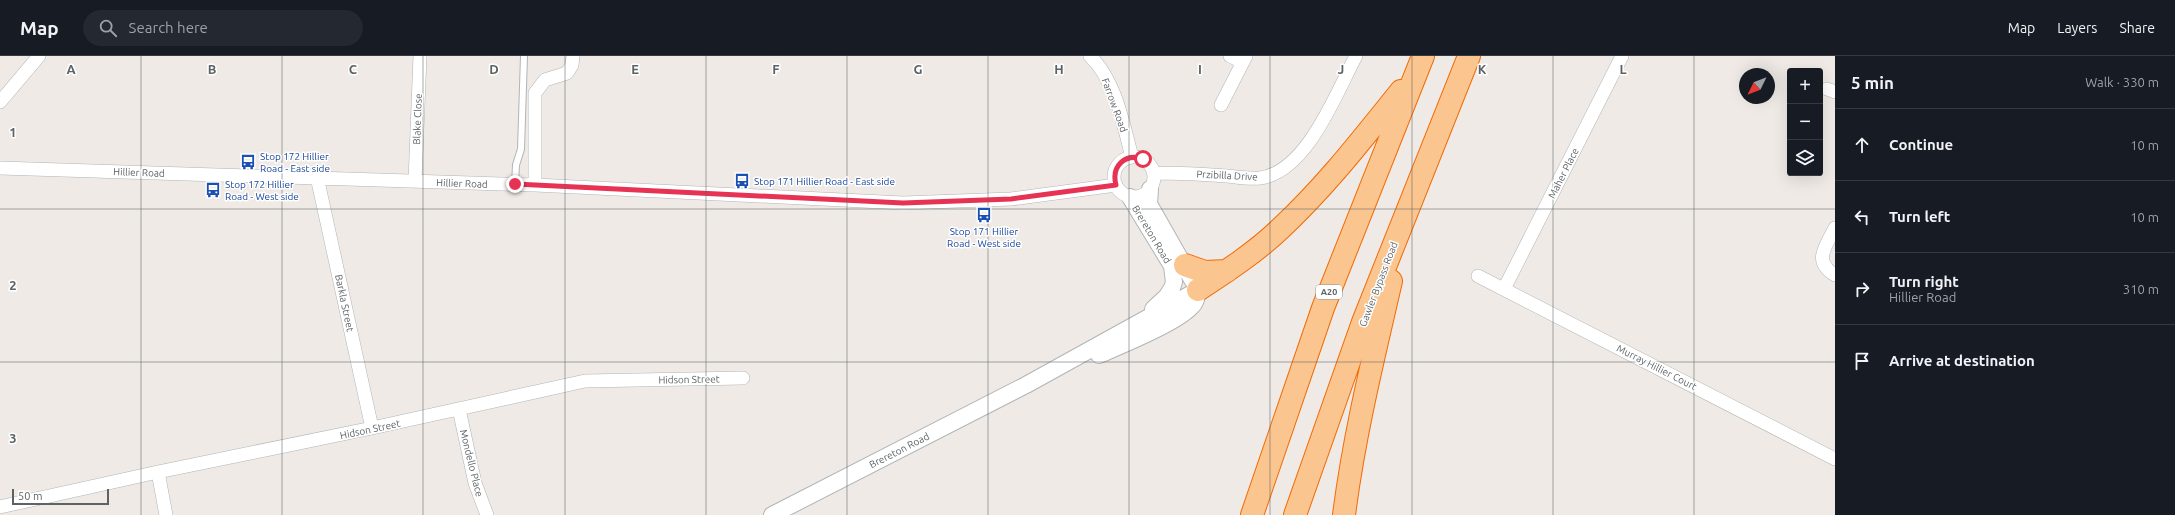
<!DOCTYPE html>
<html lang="en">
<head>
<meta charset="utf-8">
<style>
  body { margin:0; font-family:Ubuntu,sans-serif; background:#242831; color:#f1f3f6 }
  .controls { position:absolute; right:12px; top:12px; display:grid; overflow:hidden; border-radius:4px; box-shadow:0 4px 16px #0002 }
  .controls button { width:36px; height:36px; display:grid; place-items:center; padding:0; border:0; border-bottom:1px solid #363941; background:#171b24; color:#f1f3f6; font:20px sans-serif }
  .compass { position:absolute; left:1739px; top:12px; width:36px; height:36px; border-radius:50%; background:#171b24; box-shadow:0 4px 16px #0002; rotate:227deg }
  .scale { position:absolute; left:12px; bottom:10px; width:97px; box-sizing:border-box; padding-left:4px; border:2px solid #5d6365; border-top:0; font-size:11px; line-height:14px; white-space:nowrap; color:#5d6365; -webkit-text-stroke:3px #fff; paint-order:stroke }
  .stop { position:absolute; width:12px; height:12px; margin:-9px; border:3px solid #e73353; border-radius:50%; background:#fff }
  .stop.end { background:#e73353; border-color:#fff; box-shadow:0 1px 4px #0008 }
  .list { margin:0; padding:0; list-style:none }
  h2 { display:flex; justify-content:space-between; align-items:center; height:52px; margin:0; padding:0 16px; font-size:17px }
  h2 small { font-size:13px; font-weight:400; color:#9ea1a6 }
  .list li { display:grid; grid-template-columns:26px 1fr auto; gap:12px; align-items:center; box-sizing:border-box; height:72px; padding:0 16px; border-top:1px solid #363941 }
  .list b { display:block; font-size:15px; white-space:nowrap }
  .list p { margin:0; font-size:13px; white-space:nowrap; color:#9ea1a6 }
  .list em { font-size:13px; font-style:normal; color:#9ea1a6 }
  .icon { flex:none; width:22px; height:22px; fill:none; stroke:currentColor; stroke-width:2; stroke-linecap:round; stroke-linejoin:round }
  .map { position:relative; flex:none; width:1835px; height:459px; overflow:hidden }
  header { display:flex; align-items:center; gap:24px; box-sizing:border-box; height:56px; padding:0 20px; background:#171b24; border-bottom:1px solid #363941 }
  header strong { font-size:19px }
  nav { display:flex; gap:22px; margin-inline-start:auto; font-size:14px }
  .search { width:280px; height:36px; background:#242831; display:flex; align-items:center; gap:10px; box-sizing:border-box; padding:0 14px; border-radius:22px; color:#9ea1a6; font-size:15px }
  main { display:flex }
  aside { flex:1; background:#171b24 }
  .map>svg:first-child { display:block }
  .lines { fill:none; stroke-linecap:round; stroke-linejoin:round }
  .service-casing { stroke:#b0b5b7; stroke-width:8 }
  .minor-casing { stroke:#b0b5b7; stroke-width:14 }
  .tertiary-casing { stroke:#b0b5b7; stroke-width:18 }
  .motorway-casing { stroke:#f16a04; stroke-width:24 }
  .service { stroke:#fff; stroke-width:6 }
  .minor { stroke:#fff; stroke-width:13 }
  .tertiary { stroke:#fff; stroke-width:16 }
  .motorway { stroke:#fbc590; stroke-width:22 }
  .route { stroke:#e73353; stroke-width:5 }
  .grid { fill:none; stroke:#5d6365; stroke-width:1; stroke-opacity:0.55 }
  .labels { text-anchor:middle; stroke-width:3; stroke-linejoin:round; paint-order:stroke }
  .shield { fill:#fff; stroke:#8e9293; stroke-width:1 }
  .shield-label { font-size:9px; font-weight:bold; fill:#5d6365 }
  .street-label { font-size:10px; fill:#5d6365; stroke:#fff }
  .transit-label { font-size:10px; fill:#164399; stroke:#fff; text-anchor:start }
  .grid-label { font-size:13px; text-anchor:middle; font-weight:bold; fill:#5d6365; stroke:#fff; stroke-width:3; stroke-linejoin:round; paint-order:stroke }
</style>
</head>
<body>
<header>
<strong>Map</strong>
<div class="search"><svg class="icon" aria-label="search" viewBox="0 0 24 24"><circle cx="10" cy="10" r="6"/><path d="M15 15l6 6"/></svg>Search here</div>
<nav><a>Map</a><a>Layers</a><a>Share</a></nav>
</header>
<main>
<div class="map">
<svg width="1835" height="459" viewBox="0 0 1835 459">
  <rect width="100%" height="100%" fill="#efeae5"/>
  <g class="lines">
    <defs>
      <path id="service" d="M515,128L516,109L521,93L524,0"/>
      <path id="minor" d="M1090,0C1116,25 1123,68 1132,101
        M1230,0L1243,6
        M1827,33L1835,36
        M0,46L39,0
        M1221,49L1246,0
        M1114 121a20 20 0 1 1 40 0a20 20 0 1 1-40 0Z
        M0,112L535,129L903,147L1011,143L1116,129
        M1154,117C1178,117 1202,118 1227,120C1237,121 1249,123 1260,122C1307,116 1336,37 1356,0
        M317,121L372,372
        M415,125L420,0
        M535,129V37L545,24L567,17L572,9L573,0
        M1835,172C1826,190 1812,205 1835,219
        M1478,220L1835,403
        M1504,233L1622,0
        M459,353L475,427L487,459
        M158,416L166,459
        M0,451L158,416L372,372L585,325L743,322"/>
      <path id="tertiary" d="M1130,141L1172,210L1174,226L1172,232L1167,240L1153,253
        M1099,299C1122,289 1176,267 1191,251C1196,247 1197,240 1198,234L1149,148L1150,133
        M772,459L1026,329L1198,234"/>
      <path id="motorway" d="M1185,209L1205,216L1227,215
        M1198,234C1227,215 1256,196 1281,172C1326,130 1363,82 1401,35
        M1252,459L1323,252L1423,0
        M1295,459L1363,266L1469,0
        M1344,459C1354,380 1373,303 1391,225"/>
    </defs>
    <use href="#service" class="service-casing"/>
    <use href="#minor" class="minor-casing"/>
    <use href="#tertiary" class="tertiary-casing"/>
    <use href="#motorway" class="motorway-casing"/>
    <use href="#service" class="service"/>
    <use href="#minor" class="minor"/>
    <use href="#tertiary" class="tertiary"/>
    <use href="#motorway" class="motorway"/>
  </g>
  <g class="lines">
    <path class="route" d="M515,128L903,147L1011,143L1116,129C1111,110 1125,97 1143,103"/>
  </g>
  <path class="grid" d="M141,0V459M282,0V459M423,0V459M565,0V459M706,0V459M847,0V459M988,0V459M1129,0V459M1270,0V459M1412,0V459M1553,0V459M1694,0V459M0,153H1835M0,306H1835"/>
  <defs>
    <symbol id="bus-bare" viewBox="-9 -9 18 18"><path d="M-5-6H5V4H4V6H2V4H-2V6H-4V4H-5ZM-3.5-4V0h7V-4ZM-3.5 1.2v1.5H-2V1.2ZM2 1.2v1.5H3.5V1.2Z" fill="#1a4fb4" stroke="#fff" stroke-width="2.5" paint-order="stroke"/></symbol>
  </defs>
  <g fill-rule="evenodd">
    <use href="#bus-bare" x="237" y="95" width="22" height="22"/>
    <use href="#bus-bare" x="731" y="114" width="22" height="22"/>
    <use href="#bus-bare" x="202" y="123" width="22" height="22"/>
    <use href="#bus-bare" x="973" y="148" width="22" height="22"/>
  </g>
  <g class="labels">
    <rect class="shield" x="1316" y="229" width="26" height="14" rx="3"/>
    <g class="shield-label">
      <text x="1329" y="239">A20</text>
    </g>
    <g class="street-label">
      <text transform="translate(1115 49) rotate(70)" y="4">Farrow Road</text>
      <text transform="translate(417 63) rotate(-88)" y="4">Blake Close</text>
      <text transform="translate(139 116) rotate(2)" y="4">Hillier Road</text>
      <text transform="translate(1563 117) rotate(-63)" y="4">Maher Place</text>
      <text transform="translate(1227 119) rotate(3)" y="4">Przibilla Drive</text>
      <text transform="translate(462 127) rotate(2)" y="4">Hillier Road</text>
      <text transform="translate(1152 178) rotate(59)" y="4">Brereton Road</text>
      <text transform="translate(1378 228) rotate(-69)" y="4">Gawler Bypass Road</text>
      <text transform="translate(345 247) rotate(78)" y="4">Barkla Street</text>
      <text transform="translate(1657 311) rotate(27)" y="4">Murray Hillier Court</text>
      <text transform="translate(689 323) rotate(-1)" y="4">Hidson Street</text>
      <text transform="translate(370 373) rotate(-12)" y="4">Hidson Street</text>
      <text transform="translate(899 394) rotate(-27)" y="4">Brereton Road</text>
      <text transform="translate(472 407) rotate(76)" y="4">Mondello Place</text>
    </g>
    <g class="transit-label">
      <text x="260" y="104">Stop 172 Hillier<tspan x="260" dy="12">Road - East side</tspan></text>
      <text x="754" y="129">Stop 171 Hillier Road - East side</text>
      <text x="225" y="132">Stop 172 Hillier<tspan x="225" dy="12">Road - West side</tspan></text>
      <text x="984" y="179" text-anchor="middle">Stop 171 Hillier<tspan x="984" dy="12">Road - West side</tspan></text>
    </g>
  </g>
  <g class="grid-label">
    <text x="71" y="18">A</text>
    <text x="212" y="18">B</text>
    <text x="353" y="18">C</text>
    <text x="494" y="18">D</text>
    <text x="635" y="18">E</text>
    <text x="776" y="18">F</text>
    <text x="918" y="18">G</text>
    <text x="1059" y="18">H</text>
    <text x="1200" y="18">I</text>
    <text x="1341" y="18">J</text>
    <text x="1482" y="18">K</text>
    <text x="1623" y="18">L</text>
    <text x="13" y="81">1</text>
    <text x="13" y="234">2</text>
    <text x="13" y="387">3</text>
  </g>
</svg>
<div class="controls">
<button>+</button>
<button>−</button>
<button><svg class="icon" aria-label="layers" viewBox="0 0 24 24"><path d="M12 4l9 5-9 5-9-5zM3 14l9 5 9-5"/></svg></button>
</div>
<svg class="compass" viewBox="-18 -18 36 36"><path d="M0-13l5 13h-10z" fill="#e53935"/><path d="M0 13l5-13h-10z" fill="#9ea1a6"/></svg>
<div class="scale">50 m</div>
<div class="stop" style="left:1143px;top:103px"></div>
<div class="stop end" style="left:515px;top:128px"></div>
</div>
<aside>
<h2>5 min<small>Walk · 330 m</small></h2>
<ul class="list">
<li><svg class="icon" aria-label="ahead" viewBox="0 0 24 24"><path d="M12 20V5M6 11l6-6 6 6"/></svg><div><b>Continue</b></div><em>10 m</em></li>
<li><svg class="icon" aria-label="left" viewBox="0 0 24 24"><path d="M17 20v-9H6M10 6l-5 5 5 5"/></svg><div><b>Turn left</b></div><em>10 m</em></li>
<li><svg class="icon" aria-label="right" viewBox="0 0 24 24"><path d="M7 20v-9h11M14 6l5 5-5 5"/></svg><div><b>Turn right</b><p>Hillier Road</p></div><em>310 m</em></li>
<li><svg class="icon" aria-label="arrive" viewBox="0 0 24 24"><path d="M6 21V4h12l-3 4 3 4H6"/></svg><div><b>Arrive at destination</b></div></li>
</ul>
</aside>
</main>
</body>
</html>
